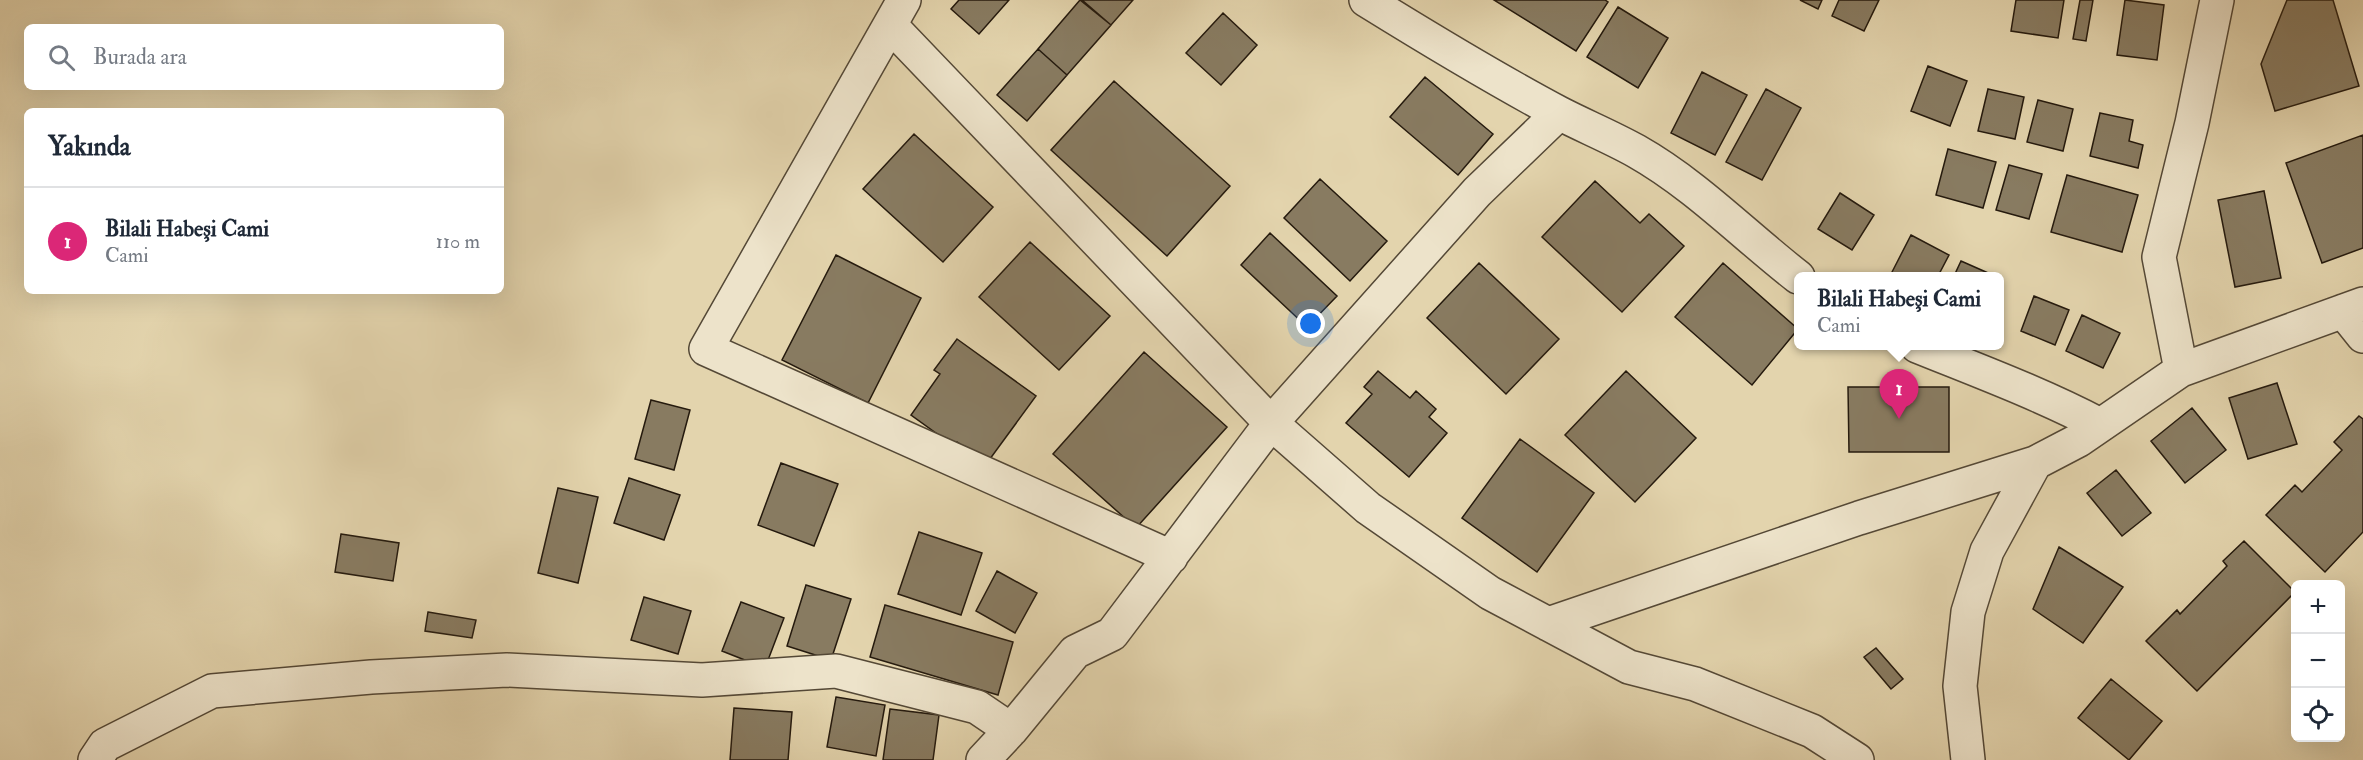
<!DOCTYPE html>
<html lang="tr">
<head>
<meta charset="utf-8">
<style>
  body { margin:0; font-family:"IM FELL Double Pica",serif; background:#f2f2f3; color:#1f2937 }
  .controls { position:absolute; right:18px; bottom:18px; display:grid; overflow:hidden; border-radius:9px; box-shadow:0 6px 24px #0002 }
  .controls button { width:54px; height:54px; display:grid; place-items:center; padding:0; border:0; border-bottom:2px solid #e0e1e3; background:#fff; color:#1f2937; font:30px sans-serif }
  .you { position:absolute; left:1311px; top:324px; width:21px; height:21px; margin:-15px; border:4px solid #fff; border-radius:50%; background:#1a73e8; box-shadow:0 0 0 9px #1a73e833 }
  .badge { display:grid; place-items:center; width:39px; height:39px; border-radius:50%; background:#db2777; color:#fff; font-size:20px; font-weight:700 }
  .pin { position:absolute; translate:-50% -50px; filter:drop-shadow(0 2px 3px #0008) }
  .pin::after { content:''; position:absolute; top:32px; width:21px; height:18px; background:inherit; clip-path:polygon(0 0,100% 0,50% 100%) }
  .popup { position:absolute; left:1794px; top:272px; width:210px; height:78px; box-sizing:border-box; display:grid; place-content:center; border-radius:9px; background:#fff; filter:drop-shadow(0 2px 4px #0005); font-size:20px; white-space:nowrap; color:#747a83 }
  .popup b { font-size:22px; color:#1f2937 }
  .popup::after { content:''; position:absolute; left:50%; top:100%; margin-left:-12px; border:12px solid transparent; border-top-color:#fff }
  .list { margin:0; padding:0; list-style:none }
  h2 { display:flex; justify-content:space-between; align-items:center; height:78px; margin:0; padding:0 24px; font-size:26px }
  h2 small { font-size:20px; font-weight:400; color:#747a83 }
  .list li { display:grid; grid-template-columns:39px 1fr auto; gap:18px; align-items:center; box-sizing:border-box; height:108px; padding:0 24px; border-top:2px solid #e0e1e3 }
  .list b { display:block; font-size:22px; white-space:nowrap }
  .list p { margin:0; font-size:20px; white-space:nowrap; color:#747a83 }
  .list em { font-size:20px; font-style:normal; color:#747a83 }
  .icon { flex:none; width:33px; height:33px; fill:none; stroke:currentColor; stroke-width:2; stroke-linecap:round; stroke-linejoin:round }
  .map { position:relative; flex:none; width:2363px; height:760px; overflow:hidden }
  .search { position:absolute; background:#fff; box-shadow:0 6px 24px #0002; left:24px; top:24px; width:480px; height:66px; display:flex; align-items:center; gap:15px; box-sizing:border-box; padding:0 21px; border-radius:9px; color:#747a83; font-size:22px }
  .panel { position:absolute; background:#fff; box-shadow:0 6px 24px #0002; left:24px; top:108px; width:480px; height:186px; border-radius:9px }
  .map>svg:first-child { display:block }
  .building { fill:#887b61; stroke:#251a0e; stroke-width:1.5 }
  .lines { fill:none; stroke-linecap:round; stroke-linejoin:round }
  .minor-casing { stroke:#544836; stroke-width:36 }
  .minor { stroke:#ede3ca; stroke-width:33 }
</style>
</head>
<body>
<div class="map">
<svg width="2363" height="760" viewBox="0 0 2363 760">
  <rect width="100%" height="100%" fill="#e3d4ad"/>
  <filter id="stains"><feTurbulence type="fractalNoise" baseFrequency=".00333" numOctaves="4"/><feColorMatrix values="0 0 0 0 .2 0 0 0 0 .09 0 0 0 0 .02 0 0 0 .5 -.17"/></filter>
  <radialGradient id="worn" r=".72"><stop offset=".6" stop-color="#630" stop-opacity="0"/><stop offset="1" stop-color="#630" stop-opacity=".3"/></radialGradient>
  <path class="building" d="M959,0H1009L979,34L951,9Z
    M1080,0L1111,25L1067,75L1038,49Z
    M1082,0H1133L1111,25Z
    M1494,0H1605L1608,2L1576,51Z
    M1800,0H1822L1818,9Z
    M1839,0H1879L1864,31L1832,16Z
    M2016,0H2064L2058,38L2011,31Z
    M2080,0H2093L2086,41L2073,39Z
    M2125,0L2164,5L2157,60L2117,55Z
    M2287,0H2333L2359,86L2275,111L2261,64Z
    M1618,7L1668,38L1638,88L1587,57Z
    M1223,13L1257,45L1221,85L1186,53Z
    M1038,49L1067,75L1027,121L997,95Z
    M1928,66L1967,81L1950,126L1911,111Z
    M1702,72L1747,95L1715,155L1671,133Z
    M1425,77L1493,134L1458,175L1390,117Z
    M1114,81L1230,186L1167,256L1051,150Z
    M1766,89L1801,108L1762,180L1726,162Z
    M1988,89L2024,97L2015,139L1978,131Z
    M2038,100L2073,109L2063,151L2027,142Z
    M2100,113L2133,120L2129,141L2143,145L2138,168L2090,156Z
    M914,134L993,207L943,262L863,189Z
    M2363,135V248L2322,263L2286,163Z
    M1948,149L1996,162L1983,208L1936,195Z
    M2009,165L2042,174L2029,219L1996,210Z
    M2067,175L2138,195L2122,252L2051,232Z
    M1320,179L1387,241L1350,281L1284,218Z
    M1595,181L1640,223L1649,214L1684,246L1622,312L1542,237Z
    M2264,191L2281,278L2235,287L2218,200Z
    M1840,193L1874,215L1852,250L1818,229Z
    M1270,233L1337,296L1307,327L1241,265Z
    M1911,235L1949,255L1938,276H1896L1891,274Z
    M1030,242L1110,316L1059,370L979,297Z
    M836,255L921,298L868,403L782,360Z
    M1961,261L1995,276H1954Z
    M1479,263L1559,339L1506,394L1427,318Z
    M1723,263L1798,329L1752,385L1675,317Z
    M2034,296L2069,310L2055,345L2021,331Z
    M2082,315L2120,333L2103,368L2066,351Z
    M957,339L1036,396L987,463L957,442L954,446L911,415L940,374L934,370Z
    M1144,352L1227,427L1136,528L1053,454Z
    M1378,371L1410,398L1416,391L1436,409L1429,417L1447,433L1409,477L1346,423L1372,394L1364,387Z
    M1626,371L1696,438L1635,502L1565,435Z
    M2277,383L2297,444L2248,459L2229,398Z
    M1848,387H1949V452H1849Z
    M651,400L690,410L674,470L635,459Z
    M2192,408L2226,450L2185,483L2151,441Z
    M2359,416L2363,419V532L2325,572L2266,515L2295,485L2302,492L2342,450L2334,442Z
    M1520,439L1594,493L1537,572L1462,518Z
    M781,463L838,484L814,546L758,525Z
    M2116,470L2151,513L2122,536L2087,493Z
    M629,478L680,495L664,540L614,523Z
    M558,488L598,497L578,583L538,573Z
    M919,532L982,553L961,615L898,594Z
    M341,534L399,543L393,581L335,572Z
    M2244,541L2295,592L2197,691L2146,641L2177,610L2180,614L2227,566L2223,561Z
    M2059,547L2123,587L2083,643L2033,609Z
    M997,571L1037,593L1015,633L976,611Z
    M806,585L851,599L831,660L787,646Z
    M644,597L691,611L678,654L631,640Z
    M741,602L784,618L765,668L722,651Z
    M885,605L1013,642L998,695L870,657Z
    M428,612L476,620L472,638L425,631Z
    M1876,648L1903,679L1891,689L1864,657Z
    M2111,679L2162,721L2129,760L2078,718Z
    M836,697L885,705L876,756L827,747Z
    M734,708L792,712L788,760H730Z
    M890,709L939,715L933,760H883Z"/>
  <g class="lines">
    <defs>
      <path id="minor" d="M904,0L706,349L1171,557
        M1366,0C1429,39 1493,78 1559,113C1584,126 1611,137 1636,151C1696,185 1744,235 1798,277
        M890,25L1271,423L1368,508L1490,593L1629,667L1695,684L1812,731L1857,760
        M2343,311L2363,336
        M1917,346C1979,371 2041,394 2100,425
        M2181,370L2159,257L2192,123L2217,0
        M1548,624L1859,518L2035,463L2079,440L2181,370L2363,304
        M95,760L105,745L212,691L371,677L507,670L702,680L836,671L977,707L1011,730
        M983,760L1011,730L1075,652L1112,634L1271,423L1477,192L1559,113
        M1968,760L1960,686L1968,612L1987,551L2035,463"/>
    </defs>
    <use href="#minor" class="minor-casing"/>
    <use href="#minor" class="minor"/>
  </g>
  <rect width="100%" height="100%" filter="url(#stains)"/>
  <rect width="100%" height="100%" fill="url(#worn)"/>
</svg>
<div class="controls">
<button>+</button>
<button>−</button>
<button><svg class="icon" aria-label="locate" viewBox="0 0 24 24"><circle cx="12" cy="12" r="6"/><path d="M12 2v4M12 18v4M2 12h4M18 12h4"/></svg></button>
</div>
<div class="you"></div>
<div class="pin badge" style="left:1899px;top:419px">1</div>
<div class="popup"><b>Bilali Habeşi Cami</b>Cami</div>
<div class="search"><svg class="icon" aria-label="search" viewBox="0 0 24 24"><circle cx="10" cy="10" r="6"/><path d="M15 15l6 6"/></svg>Burada ara</div>
<section class="panel">
<h2>Yakında<small></small></h2>
<ul class="list">
<li><span class="badge">1</span><div><b>Bilali Habeşi Cami</b><p>Cami</p></div><em>110 m</em></li>
</ul>
</section>
</div>
</body>
</html>
